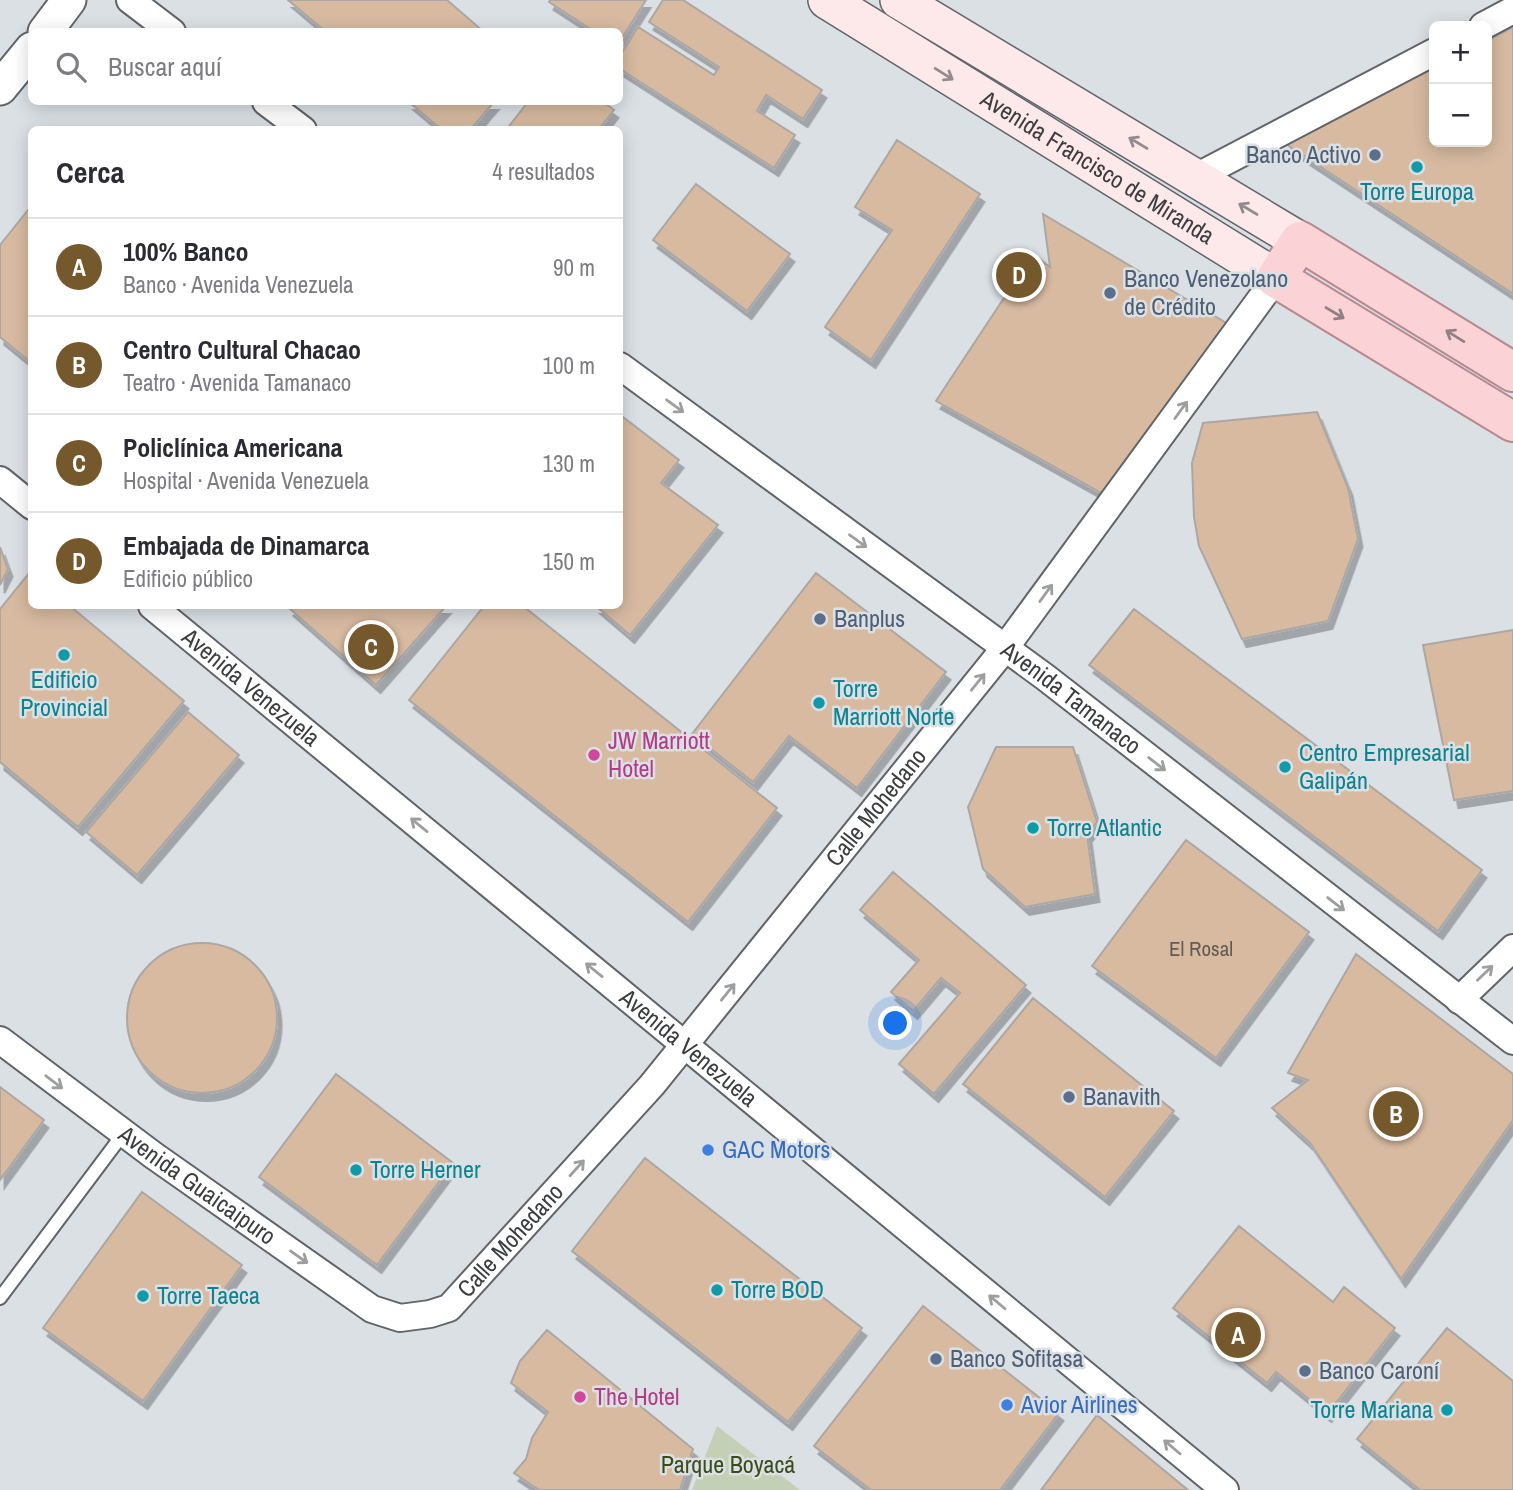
<!DOCTYPE html>
<html lang="es">
<head>
<meta charset="utf-8">
<style>
  body { margin:0; font-family:"Archivo Narrow",sans-serif; background:#f7f7f7; color:#2b2b33 }
  .controls { position:absolute; right:21px; top:21px; display:grid; overflow:hidden; border-radius:10px; box-shadow:0 4px 18px #0003 }
  .controls button { width:63px; height:63px; display:grid; place-items:center; padding:0; border:0; border-bottom:2px solid #e1e1e2; background:#fff; color:#2b2b33; font:35px sans-serif }
  .you { position:absolute; left:896px; top:1024px; width:24px; height:24px; margin:-18px; border:5px solid #fff; border-radius:50%; background:#1a73e8; box-shadow:0 0 0 10px #1a73e833 }
  .badge { display:grid; place-items:center; width:46px; height:46px; border-radius:50%; background:#75582c; color:#fff; font-size:23px; font-weight:700 }
  .pin { position:absolute; translate:-50% -50%; border:4px solid #fff; box-shadow:0 2px 7px #0006 }
  .list { margin:0; padding:0; list-style:none }
  h2 { display:flex; justify-content:space-between; align-items:center; height:91px; margin:0; padding:0 28px; font-size:30px }
  h2 small { font-size:23px; font-weight:400; color:#7c7c81 }
  .list li { display:grid; grid-template-columns:46px 1fr auto; gap:21px; align-items:center; box-sizing:border-box; height:98px; padding:0 28px; border-top:2px solid #e1e1e2 }
  .list b { display:block; font-size:26px; white-space:nowrap }
  .list p { margin:0; font-size:23px; white-space:nowrap; color:#7c7c81 }
  .list em { font-size:23px; font-style:normal; color:#7c7c81 }
  .icon { flex:none; width:38px; height:38px; fill:none; stroke:currentColor; stroke-width:2; stroke-linecap:round; stroke-linejoin:round }
  .map { position:relative; flex:none; width:1513px; height:1490px; overflow:hidden }
  .search { position:absolute; background:#fff; box-shadow:0 4px 18px #0003; left:28px; top:28px; width:595px; height:77px; display:flex; align-items:center; gap:18px; box-sizing:border-box; padding:0 24px; border-radius:10px; color:#7c7c81; font-size:26px }
  .panel { position:absolute; background:#fff; box-shadow:0 4px 18px #0003; left:28px; top:126px; width:595px; height:483px; border-radius:10px }
  .map>svg:first-child { display:block }
  .green { fill:#c4d0b6 }
  .building { fill:#d7baa0; stroke:#aca7a3; stroke-width:2; filter:url(#shadow) }
  .lines { fill:none; stroke-linecap:round; stroke-linejoin:round }
  .service-casing { stroke:#606468; stroke-width:16 }
  .minor-casing { stroke:#606468; stroke-width:30 }
  .tertiary-casing { stroke:#606468; stroke-width:37 }
  .secondary-casing { stroke:#606468; stroke-width:40 }
  .primary-casing { stroke:#b68a8e; stroke-width:42 }
  .service { stroke:#fff; stroke-width:12 }
  .minor { stroke:#fff; stroke-width:26 }
  .tertiary { stroke:#fff; stroke-width:33 }
  .secondary { stroke:#fde8ea; stroke-width:37 }
  .primary { stroke:#fbd2d5; stroke-width:38 }
  .oneway { stroke:#928a8c }
  .oneway2 { stroke:#918082 }
  .oneway3 { stroke:#9d9e9f }
  .service-dot { fill:#5c6f8a; stroke:#dbe0e5; stroke-width:2.5 }
  .culture-dot { fill:#0f9aa8; stroke:#dbe0e5; stroke-width:2.5 }
  .hotel-dot { fill:#d1479c; stroke:#dbe0e5; stroke-width:2.5 }
  .shop-dot { fill:#3f7fe0; stroke:#dbe0e5; stroke-width:2.5 }
  .labels { text-anchor:middle; stroke-width:5; stroke-linejoin:round; paint-order:stroke }
  .number-label { font-size:21px; fill:#625c57 }
  .service-label { font-size:24px; fill:#4e5e75; stroke:#dbe0e5; text-anchor:start }
  .street-label { font-size:24px; fill:#3b3d3f; stroke:#dbe0e5 }
  .culture-label { font-size:24px; fill:#0d838f; stroke:#dbe0e5; text-anchor:start }
  .hotel-label { font-size:24px; fill:#b23c85; stroke:#dbe0e5; text-anchor:start }
  .shop-label { font-size:24px; fill:#366cbe; stroke:#dbe0e5; text-anchor:start }
  .park-label { font-size:24px; fill:#394c1a; stroke:#dbe0e5 }
</style>
</head>
<body>
<div class="map">
<svg width="1513" height="1490" viewBox="0 0 1513 1490">
  <defs>
    <filter id="shadow"><feDropShadow dx="4.5" dy="8" stdDeviation="0" flood-color="#0004"/></filter>
  </defs>
  <rect width="100%" height="100%" fill="#dbe0e5"/>
  <path class="green" d="M717,1426L800,1490H692Z"/>
  <path class="building" d="M288,0H447L484,32H326Z
    M550,0H646L620,41V32H595L549,2Z
    M663,0H683L822,90L803,119L766,95L757,111L795,135L774,168L620,69V56L638,27L714,75L719,67L649,22Z
    M1513,27V294L1283,142L1434,67V142H1487V41Z
    M409,102H494L470,130H442Z
    M528,102H603L614,110L598,130H506Z
    M897,140L980,194L871,360L825,327L892,230L855,207Z
    M696,184L790,254L747,311L653,240Z
    M32,205V356L28,360L0,337V245Z
    M1043,214L1228,324L1105,495L936,401L1033,254L1050,267Z
    M1317,412L1348,488L1358,539L1328,621L1242,639L1199,546L1194,517L1192,463L1203,423Z
    M623,417L679,460L661,483L718,525L630,635L596,606H620V422Z
    M0,547L8,569L0,585Z
    M30,572L32,606H70L184,701L78,827L0,762V609Z
    M816,573L946,672L857,788L789,736L753,782L692,734Z
    M291,606H446L376,685L289,608Z
    M484,606H523L777,808L688,922L409,700Z
    M1134,609L1482,870L1438,931L1089,665Z
    M1513,630V791L1454,800L1423,645Z
    M188,712L239,755L137,875L86,832Z
    M996,747H1073L1097,822L1087,834L1095,894L1025,907L983,869L968,807Z
    M1186,840L1309,932L1216,1058L1092,966Z
    M893,872L1026,985L934,1094L899,1064L960,993L941,978L913,1011L891,992L919,960L860,910Z
    M127 1018a75 75 0 1 1 150 0a75 75 0 1 1-150 0Z
    M1356,954L1513,1074V1120L1401,1279L1310,1143L1272,1108L1308,1080L1288,1073Z
    M1033,998L1174,1111L1105,1197L963,1084Z
    M336,1074L453,1163L377,1265L259,1177Z
    M0,1087L44,1120L0,1180Z
    M645,1158L862,1328L788,1422L572,1251Z
    M142,1192L242,1265L143,1401L43,1328Z
    M1239,1226L1333,1302L1344,1287L1395,1328L1327,1414L1276,1372L1267,1383L1173,1308Z
    M923,1306L1059,1413L1000,1490H871L814,1446Z
    M1447,1328L1513,1381V1490H1420L1357,1439Z
    M547,1330L693,1449L680,1490H539L514,1473L526,1459L532,1438L548,1412L511,1383L520,1361Z
    M1097,1415L1188,1490H1041Z"/>
  <g class="lines">
    <defs>
      <path id="service" d="M0,1298L123,1134"/>
      <g id="minor">
        <path d="M130,0L172,32"/>
        <path d="M1483,26L1513,10"/>
        <path d="M266,102L303,130"/>
        <path d="M1196,177L1434,52"/>
        <path id="s1" d="M620,366L1045,677L1513,1041"/>
        <path d="M0,480L32,506"/>
        <path id="s2" d="M152,606L1225,1490"/>
        <path d="M1459,1000L1513,948"/>
        <path id="s3" d="M0,1040L153,1155L372,1309L400,1318L430,1314L449,1308L652,1085L1005,648L1276,278"/>
      </g>
      <path id="tertiary" d="M45,32L69,0
        M0,88L32,49"/>
      <g id="secondary">
        <path id="s4" d="M827,0L1276,278"/>
        <path d="M899,0L1300,241"/>
      </g>
      <path id="primary" d="M1513,372L1300,241L1276,278L1513,422"/>
    </defs>
    <use href="#service" class="service-casing"/>
    <use href="#minor" class="minor-casing"/>
    <use href="#tertiary" class="tertiary-casing"/>
    <use href="#secondary" class="secondary-casing"/>
    <use href="#primary" class="primary-casing"/>
    <use href="#service" class="service"/>
    <use href="#minor" class="minor"/>
    <use href="#tertiary" class="tertiary"/>
    <use href="#secondary" class="secondary"/>
    <use href="#primary" class="primary"/>
  </g>
  <defs><path id="oneway-shaft" d="M-6 0H5M1.5-3L5.5 0L1.5 3" fill="none" stroke-width="1.6" stroke-linecap="round" stroke-linejoin="round" transform="scale(1.75)"/></defs>
  <g class="oneway">
    <use href="#oneway-shaft" transform="translate(944 74) rotate(32)"/>
    <use href="#oneway-shaft" transform="translate(1138 143) rotate(-149)"/>
    <use href="#oneway-shaft" transform="translate(1248 209) rotate(-149)"/>
  </g>
  <g class="oneway2">
    <use href="#oneway-shaft" transform="translate(1335 313) rotate(31)"/>
    <use href="#oneway-shaft" transform="translate(1455 336) rotate(-148)"/>
  </g>
  <g class="oneway3">
    <use href="#oneway-shaft" transform="translate(675 406) rotate(36)"/>
    <use href="#oneway-shaft" transform="translate(1181 410) rotate(-54)"/>
    <use href="#oneway-shaft" transform="translate(858 541) rotate(36)"/>
    <use href="#oneway-shaft" transform="translate(1046 593) rotate(-54)"/>
    <use href="#oneway-shaft" transform="translate(978 682) rotate(-51)"/>
    <use href="#oneway-shaft" transform="translate(1157 764) rotate(38)"/>
    <use href="#oneway-shaft" transform="translate(419 825) rotate(-141)"/>
    <use href="#oneway-shaft" transform="translate(1336 904) rotate(38)"/>
    <use href="#oneway-shaft" transform="translate(594 970) rotate(-141)"/>
    <use href="#oneway-shaft" transform="translate(1485 973) rotate(-44)"/>
    <use href="#oneway-shaft" transform="translate(728 992) rotate(-51)"/>
    <use href="#oneway-shaft" transform="translate(54 1082) rotate(37)"/>
    <use href="#oneway-shaft" transform="translate(577 1168) rotate(-48)"/>
    <use href="#oneway-shaft" transform="translate(299 1257) rotate(35)"/>
    <use href="#oneway-shaft" transform="translate(997 1302) rotate(-140)"/>
    <use href="#oneway-shaft" transform="translate(1172 1447) rotate(-140)"/>
  </g>
  <g class="service-dot">
    <circle cx="1375" cy="155" r="7"/>
    <circle cx="1110" cy="293" r="7"/>
    <circle cx="820" cy="619" r="7"/>
    <circle cx="1069" cy="1097" r="7"/>
    <circle cx="936" cy="1359" r="7"/>
    <circle cx="1305" cy="1371" r="7"/>
  </g>
  <g class="culture-dot">
    <circle cx="1417" cy="167" r="7"/>
    <circle cx="64" cy="655" r="7"/>
    <circle cx="819" cy="703" r="7"/>
    <circle cx="1285" cy="767" r="7"/>
    <circle cx="1033" cy="828" r="7"/>
    <circle cx="356" cy="1170" r="7"/>
    <circle cx="717" cy="1290" r="7"/>
    <circle cx="143" cy="1296" r="7"/>
    <circle cx="1447" cy="1410" r="7"/>
  </g>
  <g class="hotel-dot">
    <circle cx="594" cy="755" r="7"/>
    <circle cx="580" cy="1397" r="7"/>
  </g>
  <g class="shop-dot">
    <circle cx="708" cy="1150" r="7"/>
    <circle cx="1007" cy="1405" r="7"/>
  </g>
  <g class="labels">
    <g class="number-label">
      <text x="1201" y="956">El Rosal</text>
    </g>
    <g class="service-label">
      <text x="1361" y="163" text-anchor="end">Banco Activo</text>
      <text x="1124" y="287">Banco Venezolano<tspan x="1124" dy="28">de Crédito</tspan></text>
      <text x="834" y="627">Banplus</text>
      <text x="1083" y="1105">Banavith</text>
      <text x="950" y="1367">Banco Sofitasa</text>
      <text x="1319" y="1379">Banco Caroní</text>
    </g>
    <g class="street-label">
      <text dy="8" stroke="none"><textPath href="#s4" startOffset="318">Avenida Francisco de Miranda</textPath></text>
      <text dy="8" stroke="none"><textPath href="#s2" startOffset="128">Avenida Venezuela</textPath></text>
      <text dy="8" stroke="none"><textPath href="#s1" startOffset="560">Avenida Tamanaco</textPath></text>
      <text dy="8" stroke="none"><textPath href="#s3" startOffset="1197">Calle Mohedano</textPath></text>
      <text dy="8" stroke="none"><textPath href="#s2" startOffset="695">Avenida Venezuela</textPath></text>
      <text dy="8" stroke="none"><textPath href="#s3" startOffset="245">Avenida Guaicaipuro</textPath></text>
      <text dy="8" stroke="none"><textPath href="#s3" startOffset="630">Calle Mohedano</textPath></text>
    </g>
    <g class="culture-label">
      <text x="1417" y="200" text-anchor="middle">Torre Europa</text>
      <text x="64" y="688" text-anchor="middle">Edificio<tspan x="64" dy="28">Provincial</tspan></text>
      <text x="833" y="697">Torre<tspan x="833" dy="28">Marriott Norte</tspan></text>
      <text x="1299" y="761">Centro Empresarial<tspan x="1299" dy="28">Galipán</tspan></text>
      <text x="1047" y="836">Torre Atlantic</text>
      <text x="370" y="1178">Torre Herner</text>
      <text x="731" y="1298">Torre BOD</text>
      <text x="157" y="1304">Torre Taeca</text>
      <text x="1433" y="1418" text-anchor="end">Torre Mariana</text>
    </g>
    <g class="hotel-label">
      <text x="608" y="749">JW Marriott<tspan x="608" dy="28">Hotel</tspan></text>
      <text x="594" y="1405">The Hotel</text>
    </g>
    <g class="shop-label">
      <text x="722" y="1158">GAC Motors</text>
      <text x="1021" y="1413">Avior Airlines</text>
    </g>
    <g class="park-label">
      <text x="728" y="1473">Parque Boyacá</text>
    </g>
  </g>
</svg>
<div class="controls">
<button>+</button>
<button>−</button>
</div>
<div class="you"></div>
<div class="pin badge" style="left:1238px;top:1335px">A</div>
<div class="pin badge" style="left:1396px;top:1114px">B</div>
<div class="pin badge" style="left:371px;top:647px">C</div>
<div class="pin badge" style="left:1019px;top:275px">D</div>
<div class="search"><svg class="icon" aria-label="search" viewBox="0 0 24 24"><circle cx="10" cy="10" r="6"/><path d="M15 15l6 6"/></svg>Buscar aquí</div>
<section class="panel">
<h2>Cerca<small>4 resultados</small></h2>
<ul class="list">
<li><span class="badge">A</span><div><b>100% Banco</b><p>Banco · Avenida Venezuela</p></div><em>90 m</em></li>
<li><span class="badge">B</span><div><b>Centro Cultural Chacao</b><p>Teatro · Avenida Tamanaco</p></div><em>100 m</em></li>
<li><span class="badge">C</span><div><b>Policlínica Americana</b><p>Hospital · Avenida Venezuela</p></div><em>130 m</em></li>
<li><span class="badge">D</span><div><b>Embajada de Dinamarca</b><p>Edificio público</p></div><em>150 m</em></li>
</ul>
</section>
</div>
</body>
</html>
